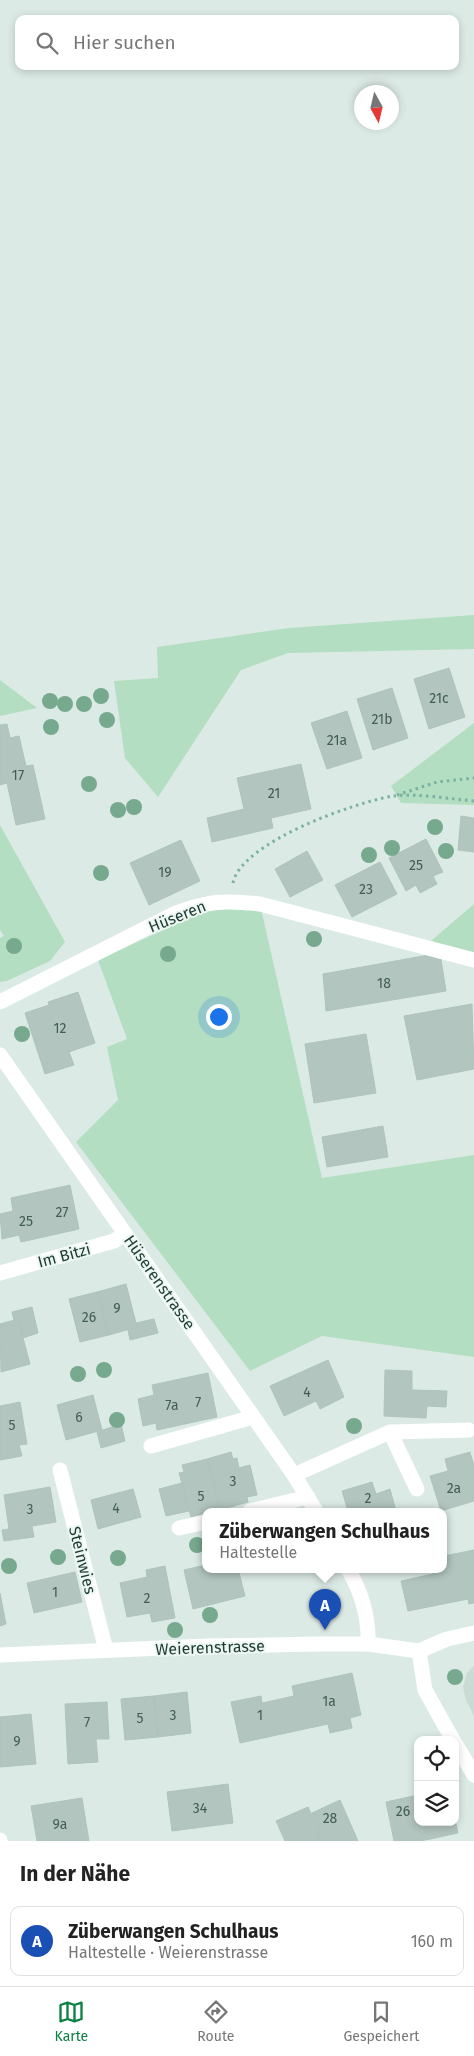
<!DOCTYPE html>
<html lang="de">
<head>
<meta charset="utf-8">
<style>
  body { margin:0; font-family:"Fira Sans",sans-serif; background:#f2f2f2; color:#222 }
  .controls { position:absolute; right:15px; bottom:15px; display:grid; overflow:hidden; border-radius:10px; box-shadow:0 2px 8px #0003 }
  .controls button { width:45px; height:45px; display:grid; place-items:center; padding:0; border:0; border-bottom:1px solid #e0e0e0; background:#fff; color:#222; font:25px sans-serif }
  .compass { position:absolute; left:354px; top:85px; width:45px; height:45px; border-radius:50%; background:#fff; box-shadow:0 2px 8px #0003; rotate:172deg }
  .you { position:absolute; left:218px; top:1016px; width:18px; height:18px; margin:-12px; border:4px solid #fff; border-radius:50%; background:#1a73e8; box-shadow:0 0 0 8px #1a73e833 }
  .badge { display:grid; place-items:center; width:32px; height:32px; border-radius:50%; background:#0b8043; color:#fff; font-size:16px; font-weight:700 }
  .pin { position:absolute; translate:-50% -41px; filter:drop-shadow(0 1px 2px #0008) }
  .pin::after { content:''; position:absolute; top:26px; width:18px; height:15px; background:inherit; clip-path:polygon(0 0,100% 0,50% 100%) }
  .popup { position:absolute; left:202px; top:1508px; width:245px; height:65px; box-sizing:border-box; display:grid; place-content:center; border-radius:10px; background:#fff; filter:drop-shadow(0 1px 4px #0005); font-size:16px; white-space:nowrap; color:#767676 }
  .popup b { font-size:19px; color:#222 }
  .popup::after { content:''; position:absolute; left:50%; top:100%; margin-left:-10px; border:10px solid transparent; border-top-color:#fff }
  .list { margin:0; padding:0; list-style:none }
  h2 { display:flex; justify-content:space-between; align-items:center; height:65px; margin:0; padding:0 20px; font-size:21px }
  h2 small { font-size:16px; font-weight:400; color:#767676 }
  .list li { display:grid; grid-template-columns:32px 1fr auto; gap:15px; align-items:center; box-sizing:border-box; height:70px; margin:0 10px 10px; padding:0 10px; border:1px solid #e0e0e0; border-radius:10px }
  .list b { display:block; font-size:19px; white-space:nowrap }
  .list p { margin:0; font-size:16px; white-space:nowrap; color:#767676 }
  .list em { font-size:16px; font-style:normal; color:#767676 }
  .icon { flex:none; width:28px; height:28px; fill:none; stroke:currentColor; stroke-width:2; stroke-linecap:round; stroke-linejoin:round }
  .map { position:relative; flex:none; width:474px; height:1841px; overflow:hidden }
  .search { position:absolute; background:#fff; box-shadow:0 2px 8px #0003; left:15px; right:15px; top:15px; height:55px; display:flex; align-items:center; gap:12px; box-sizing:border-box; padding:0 18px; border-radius:10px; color:#767676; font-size:19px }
  .sheet { height:145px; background:#fff }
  nav { display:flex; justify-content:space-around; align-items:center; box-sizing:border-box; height:70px; border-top:1px solid #e0e0e0; background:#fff; font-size:14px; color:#767676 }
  nav a { display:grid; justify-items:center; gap:2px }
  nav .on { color:#0b8043 }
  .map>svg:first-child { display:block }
  .built { fill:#cadad4 }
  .green { fill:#b3dec1 }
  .building { fill:#b2c5be; stroke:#aec4bc }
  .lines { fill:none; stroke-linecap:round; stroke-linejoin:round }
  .path { stroke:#7ab1a3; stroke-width:3; stroke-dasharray:2.5 4; stroke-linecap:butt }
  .minor { stroke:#fff; stroke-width:15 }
  .tree { fill:#77a98f }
  .labels { text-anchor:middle; stroke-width:4; stroke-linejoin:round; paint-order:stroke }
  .number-label { font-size:14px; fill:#425d56 }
  .street-label { font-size:16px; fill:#1d3a34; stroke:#edf7f2 }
</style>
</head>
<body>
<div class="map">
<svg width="474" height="1841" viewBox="0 0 474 1841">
  <rect width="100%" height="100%" fill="#dceae5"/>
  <path class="built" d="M474,1666V1716L466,1700L463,1687L467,1673Z"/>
  <path class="green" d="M474,615V649L288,653L241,670L158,797L125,758L114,681L158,678L157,647L289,628Z
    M0,680L37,708L0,716Z
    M474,723V805L401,803L391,786Z
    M0,825L65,942L50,961L7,981L0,982V938L4,936L0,930Z
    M229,900L260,904L322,1178L474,1155V1357L322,1336L250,1371L76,1142L118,1100L107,1047L127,1039L98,960Z
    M474,904V960L425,946Z"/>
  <path class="building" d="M449,668L465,717L429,729L414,679Z
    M392,688L408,738L373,750L357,699Z
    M347,711L362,758L327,769L311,723Z
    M7,724L10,738L19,736L26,766L33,765L45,819L16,825L7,783L0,785V725Z
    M301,764L311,809L271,818L273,828L212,842L207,818L244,809L237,778Z
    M461,816L474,818V852L458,850Z
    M426,839L443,872L433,876L437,884L420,893L416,885L406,891L389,858Z
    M181,840L200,881L149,905L130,863Z
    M307,851L323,880L290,897L275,869Z
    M380,862L397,894L352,917L335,885Z
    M440,953L446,991L326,1011L323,974Z
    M78,992L95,1043L69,1052L74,1065L45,1074L25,1013L49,1005L48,1002Z
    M472,1004L474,1069L417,1080L404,1016Z
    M366,1034L376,1093L314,1103L305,1044Z
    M383,1126L388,1157L327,1167L322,1137Z
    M70,1185L79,1229L21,1242L19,1235L2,1239L0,1214L13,1211L11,1198Z
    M126,1284L137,1327L109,1335L97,1292Z
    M97,1292L109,1335L80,1342L69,1299Z
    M32,1307L38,1333L23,1338L18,1319L14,1320L12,1312Z
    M18,1319L30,1364L1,1372L0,1324Z
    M154,1319L158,1333L130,1340L128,1330L137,1327L136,1323Z
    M328,1360L344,1397L320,1409L316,1401L284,1416L270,1386Z
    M385,1370L412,1371V1390L447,1391L446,1407L427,1406L426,1418L384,1416Z
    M208,1373L217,1417L157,1430L156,1423L143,1426L138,1399L154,1395L152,1385Z
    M93,1395L102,1430L66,1440L57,1405Z
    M20,1402L27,1444L19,1445L22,1456L0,1460V1406Z
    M121,1424L125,1441L101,1448L97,1432Z
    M231,1452L233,1459L237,1458L239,1468L250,1465L257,1495L247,1497L248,1502L220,1510L207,1459Z
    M470,1452L474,1466V1501L441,1511L430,1476L448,1471L445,1459Z
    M207,1459L220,1510L206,1511V1513L191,1517L179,1473L184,1472L182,1465Z
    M372,1482L376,1494L390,1489L396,1511H348L342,1491Z
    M182,1483L189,1511L166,1516L159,1489Z
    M50,1487L56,1522L32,1526L34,1537L4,1541L2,1530L9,1529L4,1495Z
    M133,1489L141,1517L98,1529L91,1500Z
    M474,1550V1603L469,1604L468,1599L408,1611L401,1581L433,1574L432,1569H444V1556Z
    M206,1565V1569H238L245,1596L193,1609L184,1570Z
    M165,1566L175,1618L152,1622L150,1613L127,1617L120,1583L147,1577L146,1570Z
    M75,1572L82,1602L34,1613L27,1583Z
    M0,1593L6,1624L0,1626Z
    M352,1673L361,1715L350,1718L352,1728L330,1733L328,1724L240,1743L231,1702L261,1696L262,1703L294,1696L292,1686Z
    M187,1692L191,1733L158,1737L154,1696Z
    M154,1696L158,1737L125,1740L121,1699Z
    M107,1702L109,1739H96L98,1762L68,1764L65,1704Z
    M31,1714L36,1764L0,1767V1717Z
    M228,1784L233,1823L172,1831L167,1792Z
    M418,1795V1822H455V1820L458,1833L421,1841H394L386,1802Z
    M82,1798L89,1841H37L31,1806Z
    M340,1800L358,1841H319L316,1834L320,1832L312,1813Z
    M308,1807L320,1832L316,1834L319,1841H285L276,1821Z"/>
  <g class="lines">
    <path class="path" d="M397,795L437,782L474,778
      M233,883C241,842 356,802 393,796C414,793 452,799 474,801"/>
    <path class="minor" d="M0,1002L176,913C209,901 224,900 260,904L474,960
      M0,1055L294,1475L316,1511
      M0,1273L114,1241L125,1233
      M390,1432L417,1489
      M151,1446L253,1417
      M60,1470L106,1650
      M294,1475L390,1432L469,1430
      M250,1511L308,1497
      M179,1528L206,1522
      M348,1569C362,1593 369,1617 368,1644
      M419,1651L425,1690L453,1740
      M419,1651L447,1639L474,1633
      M0,1655L208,1646L320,1644H368L419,1651
      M455,1743L474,1775
      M0,1840V1841"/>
  </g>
  <g class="tree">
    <circle cx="101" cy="696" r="8"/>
    <circle cx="50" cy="701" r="8"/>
    <circle cx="65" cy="704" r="8"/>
    <circle cx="84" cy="704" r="8"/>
    <circle cx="107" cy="720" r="8"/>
    <circle cx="51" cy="727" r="8"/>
    <circle cx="89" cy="784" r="8"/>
    <circle cx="134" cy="807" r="8"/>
    <circle cx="118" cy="810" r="8"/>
    <circle cx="435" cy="827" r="8"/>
    <circle cx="392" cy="848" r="8"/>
    <circle cx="446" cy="851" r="8"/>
    <circle cx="369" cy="855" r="8"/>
    <circle cx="101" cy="873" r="8"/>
    <circle cx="314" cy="939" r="8"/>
    <circle cx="14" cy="946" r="8"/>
    <circle cx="168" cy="954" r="8"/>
    <circle cx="22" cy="1034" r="8"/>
    <circle cx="104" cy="1370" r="8"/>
    <circle cx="78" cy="1374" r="8"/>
    <circle cx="117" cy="1420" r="8"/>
    <circle cx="354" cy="1426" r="8"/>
    <circle cx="197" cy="1545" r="8"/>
    <circle cx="58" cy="1557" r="8"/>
    <circle cx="118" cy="1558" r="8"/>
    <circle cx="9" cy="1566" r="8"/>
    <circle cx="210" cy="1615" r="8"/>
    <circle cx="175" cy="1630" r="8"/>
    <circle cx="455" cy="1677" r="8"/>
  </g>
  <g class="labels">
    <g class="number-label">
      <text x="439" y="703">21c</text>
      <text x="382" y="724">21b</text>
      <text x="337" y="745">21a</text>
      <text x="18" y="780">17</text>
      <text x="274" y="798">21</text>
      <text x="416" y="870">25</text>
      <text x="165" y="877">19</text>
      <text x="366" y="894">23</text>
      <text x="384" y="988">18</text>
      <text x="60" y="1033">12</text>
      <text x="62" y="1217">27</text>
      <text x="26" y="1226">25</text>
      <text x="117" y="1313">9</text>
      <text x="89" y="1322">26</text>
      <text x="307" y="1397">4</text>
      <text x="198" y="1407">7</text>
      <text x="172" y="1410">7a</text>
      <text x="79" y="1422">6</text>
      <text x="12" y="1430">5</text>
      <text x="233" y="1486">3</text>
      <text x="454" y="1493">2a</text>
      <text x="201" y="1501">5</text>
      <text x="368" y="1503">2</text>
      <text x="116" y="1513">4</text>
      <text x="30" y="1514">3</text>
      <text x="55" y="1597">1</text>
      <text x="147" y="1603">2</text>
      <text x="329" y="1706">1a</text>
      <text x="173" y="1720">3</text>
      <text x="260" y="1720">1</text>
      <text x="140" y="1723">5</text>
      <text x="87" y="1727">7</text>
      <text x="17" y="1746">9</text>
      <text x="200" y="1813">34</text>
      <text x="403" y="1816">26</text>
      <text x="330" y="1823">28</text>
      <text x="60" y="1829">9a</text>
    </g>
    <g class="street-label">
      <text transform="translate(177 916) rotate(-22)" y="6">Hüseren</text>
      <text transform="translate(64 1255) rotate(-15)" y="6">Im Bitzi</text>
      <text transform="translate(160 1282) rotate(55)" y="6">Hüserenstrasse</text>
      <text transform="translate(83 1560) rotate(76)" y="6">Steinwies</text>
      <text transform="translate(210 1647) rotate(-2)" y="6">Weierenstrasse</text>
    </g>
  </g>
</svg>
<div class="controls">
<button><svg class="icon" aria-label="locate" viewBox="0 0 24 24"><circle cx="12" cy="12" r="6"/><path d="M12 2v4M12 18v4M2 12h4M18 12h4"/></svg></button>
<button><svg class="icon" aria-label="layers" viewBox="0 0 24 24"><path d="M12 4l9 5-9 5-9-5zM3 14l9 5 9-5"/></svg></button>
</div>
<svg class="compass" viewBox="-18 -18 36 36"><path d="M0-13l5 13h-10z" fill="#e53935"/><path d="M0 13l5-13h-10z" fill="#767676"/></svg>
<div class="you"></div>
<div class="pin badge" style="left:325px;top:1630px;background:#1a4fb4">A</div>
<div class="popup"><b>Züberwangen Schulhaus</b>Haltestelle</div>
<div class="search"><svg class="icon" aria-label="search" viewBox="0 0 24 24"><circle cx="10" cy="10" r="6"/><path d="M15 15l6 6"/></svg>Hier suchen</div>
</div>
<section class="sheet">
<h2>In der Nähe<small></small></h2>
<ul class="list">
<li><span class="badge" style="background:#1a4fb4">A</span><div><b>Züberwangen Schulhaus</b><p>Haltestelle · Weierenstrasse</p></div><em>160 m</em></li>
</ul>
</section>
<nav>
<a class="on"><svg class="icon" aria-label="map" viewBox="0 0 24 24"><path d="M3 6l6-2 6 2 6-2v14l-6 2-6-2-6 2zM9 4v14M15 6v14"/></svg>Karte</a>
<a><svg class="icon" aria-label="directions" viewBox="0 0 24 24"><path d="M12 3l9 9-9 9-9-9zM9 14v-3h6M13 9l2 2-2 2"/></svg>Route</a>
<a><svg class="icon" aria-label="saved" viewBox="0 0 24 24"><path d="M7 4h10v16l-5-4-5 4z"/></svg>Gespeichert</a>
</nav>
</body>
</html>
